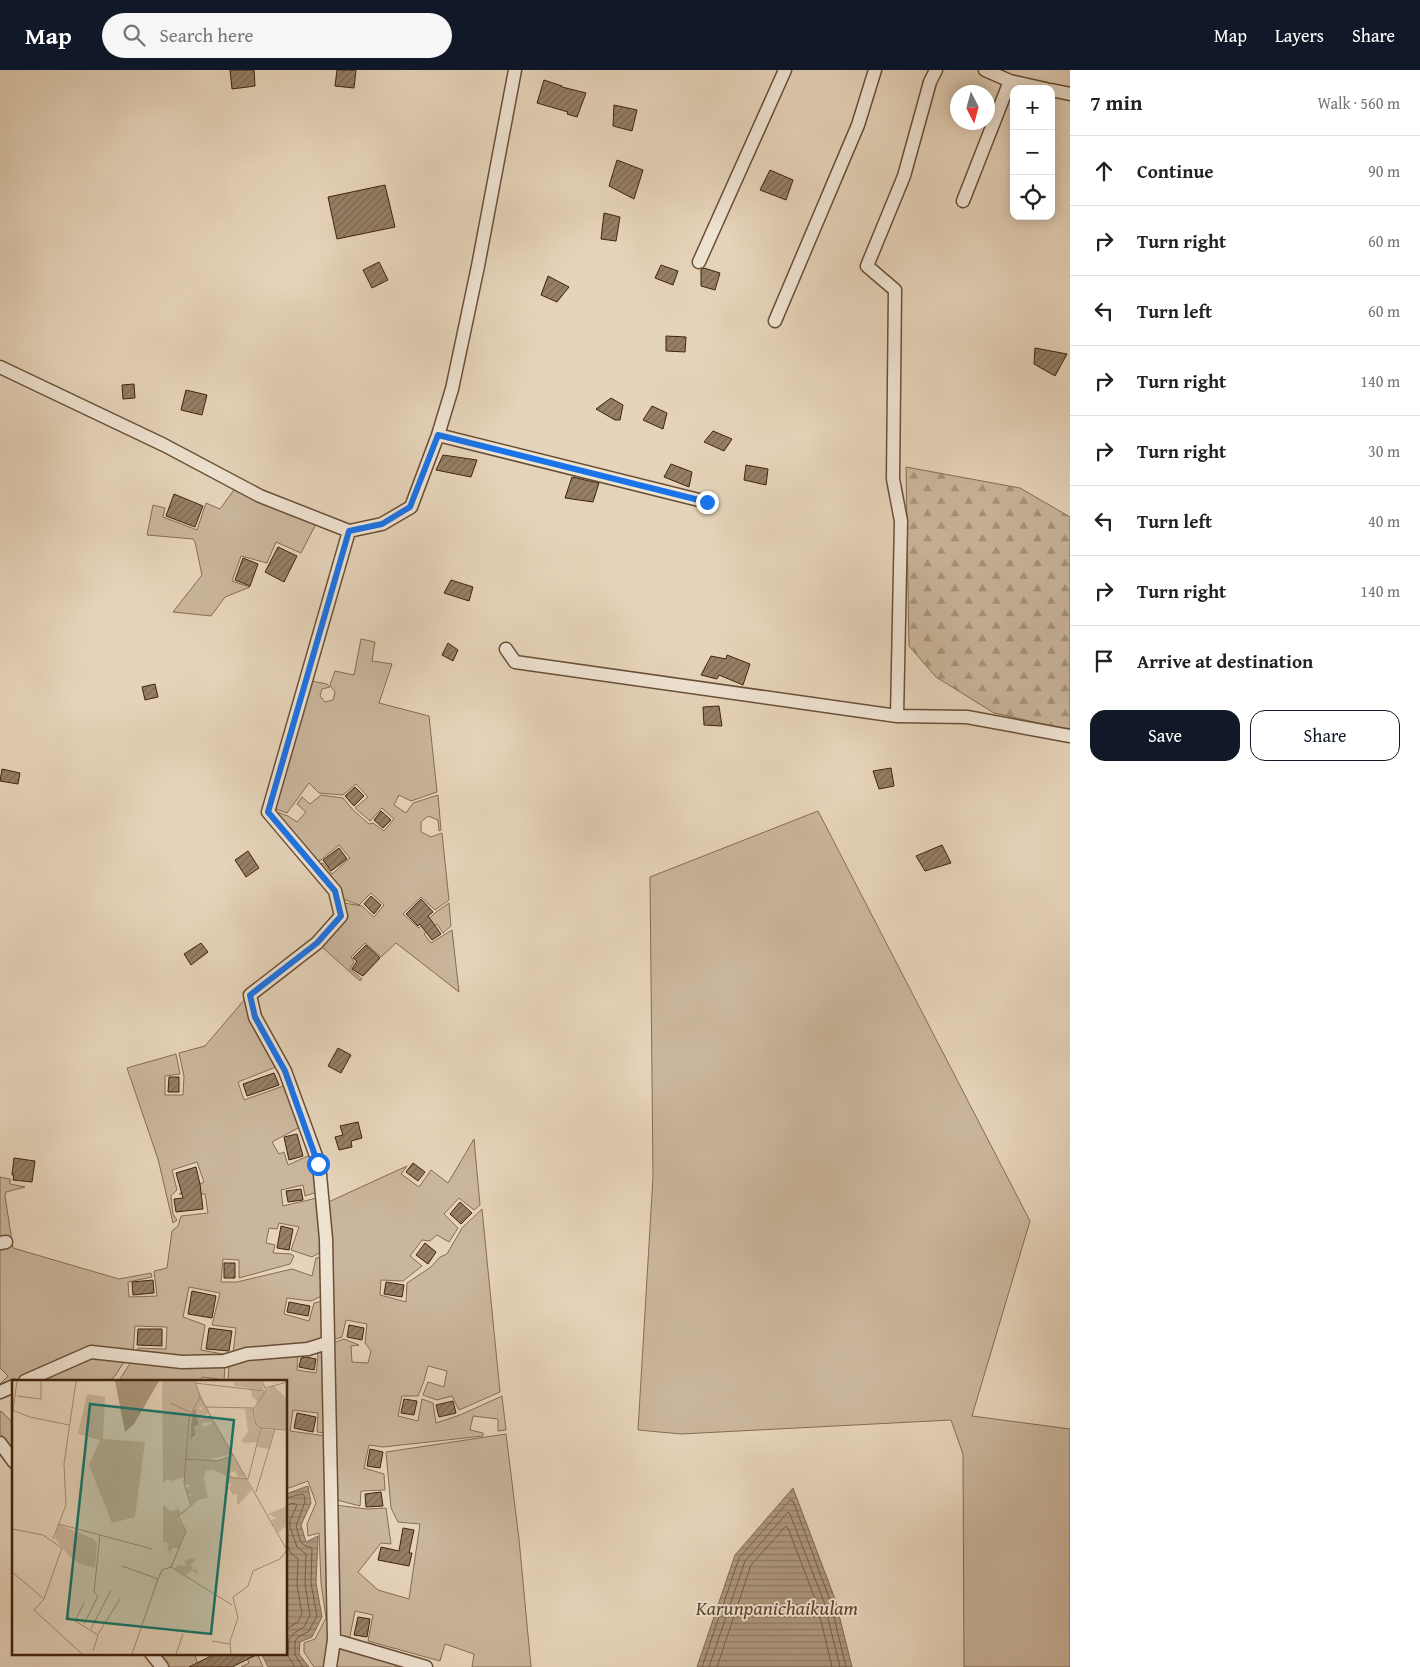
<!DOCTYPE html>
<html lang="en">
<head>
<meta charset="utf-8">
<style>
  body { margin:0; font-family:"Gentium Book Plus",serif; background:#f6f6f6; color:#222 }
  .controls { position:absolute; right:15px; top:15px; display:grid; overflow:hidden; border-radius:10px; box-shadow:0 2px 12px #0003 }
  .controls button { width:45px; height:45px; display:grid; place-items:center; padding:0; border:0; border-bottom:1px solid #e0e0e0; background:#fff; color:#222; font:25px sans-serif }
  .compass { position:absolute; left:950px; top:15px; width:45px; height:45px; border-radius:50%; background:#fff; box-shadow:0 2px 12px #0003; rotate:174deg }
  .stop { position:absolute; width:15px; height:15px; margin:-11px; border:4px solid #1a73e8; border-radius:50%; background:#fff }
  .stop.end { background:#1a73e8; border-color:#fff; box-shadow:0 1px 5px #0008 }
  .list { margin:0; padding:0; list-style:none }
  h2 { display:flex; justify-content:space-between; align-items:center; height:65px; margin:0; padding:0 20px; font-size:21px }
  h2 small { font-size:16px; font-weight:400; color:#767676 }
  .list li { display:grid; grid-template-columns:32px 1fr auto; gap:15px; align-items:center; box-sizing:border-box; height:70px; padding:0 20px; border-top:1px solid #e0e0e0 }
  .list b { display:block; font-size:19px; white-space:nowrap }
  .list em { font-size:16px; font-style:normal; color:#767676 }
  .actions { display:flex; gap:10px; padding:15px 20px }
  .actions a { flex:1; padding:11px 0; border:1px solid #111827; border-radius:15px; text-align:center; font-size:18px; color:#111827 }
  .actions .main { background:#111827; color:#fff }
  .icon { flex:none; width:28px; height:28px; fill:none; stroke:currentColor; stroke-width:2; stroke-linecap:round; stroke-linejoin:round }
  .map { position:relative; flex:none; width:1070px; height:1597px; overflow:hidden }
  header { display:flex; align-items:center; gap:30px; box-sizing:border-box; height:70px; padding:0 25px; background:#111827; color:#fff }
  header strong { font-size:24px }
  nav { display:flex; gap:28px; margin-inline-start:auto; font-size:18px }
  .search { width:350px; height:45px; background:#f6f6f6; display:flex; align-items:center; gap:12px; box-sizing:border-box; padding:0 18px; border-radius:28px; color:#767676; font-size:19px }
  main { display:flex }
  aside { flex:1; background:#fff }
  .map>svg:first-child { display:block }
  .green { fill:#cab69c; stroke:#856c54 }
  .forest { fill:url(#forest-firs); stroke:#856c54 }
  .water { fill:url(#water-rules); stroke:#826950 }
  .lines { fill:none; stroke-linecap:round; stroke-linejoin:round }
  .shore { stroke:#775e44; stroke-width:1 }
  .building { fill:url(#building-hatch); stroke:#40230b }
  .street-casing { stroke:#6a4f37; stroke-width:15 }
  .street { stroke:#efe3d2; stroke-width:12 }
  .route { stroke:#1a73e8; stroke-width:6 }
  .labels { text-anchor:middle; stroke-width:4; stroke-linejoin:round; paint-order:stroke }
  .water-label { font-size:20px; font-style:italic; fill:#61462e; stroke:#efe3d2 }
  .inset-road { fill:none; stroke:#a48d74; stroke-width:1 }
  .view { fill:#0f766e; fill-opacity:0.15; stroke:#0f766e; stroke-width:2.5 }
  .inset-edge { fill:none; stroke:#40230b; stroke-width:2.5 }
</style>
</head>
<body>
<header>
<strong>Map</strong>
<div class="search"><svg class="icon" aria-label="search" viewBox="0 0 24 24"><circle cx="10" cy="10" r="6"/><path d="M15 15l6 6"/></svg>Search here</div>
<nav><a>Map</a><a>Layers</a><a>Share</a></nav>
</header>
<main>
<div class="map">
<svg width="1070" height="1597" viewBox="0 0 1070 1597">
  <defs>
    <pattern id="forest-firs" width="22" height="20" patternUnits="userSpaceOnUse" patternTransform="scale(1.25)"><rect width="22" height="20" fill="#cab69c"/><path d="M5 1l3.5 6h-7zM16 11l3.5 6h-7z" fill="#a5947d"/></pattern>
    <pattern id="water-rules" width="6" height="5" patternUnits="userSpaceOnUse" patternTransform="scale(1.25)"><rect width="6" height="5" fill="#ae987e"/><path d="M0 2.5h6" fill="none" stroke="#8f7c65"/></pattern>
    <pattern id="building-hatch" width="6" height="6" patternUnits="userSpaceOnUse" patternTransform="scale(1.25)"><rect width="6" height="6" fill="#967f66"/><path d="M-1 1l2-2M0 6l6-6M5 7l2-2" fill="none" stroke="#7c6852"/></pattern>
  </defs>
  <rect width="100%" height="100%" fill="#e6d4ba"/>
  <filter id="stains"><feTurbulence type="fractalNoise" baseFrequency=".004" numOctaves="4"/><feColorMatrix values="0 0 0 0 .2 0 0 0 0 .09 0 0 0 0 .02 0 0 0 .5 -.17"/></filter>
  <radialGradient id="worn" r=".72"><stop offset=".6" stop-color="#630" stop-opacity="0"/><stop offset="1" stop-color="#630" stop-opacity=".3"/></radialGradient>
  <path class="green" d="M236,417L316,454L301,483L276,472L267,493L241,486L232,511L250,517L225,527L211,546L173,542L202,505L195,472L193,469L147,465L153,435L165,438L163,447L197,460L206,433L220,439Z
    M361,569L375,572L372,591L392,594L379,633L429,646L437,722L411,731L399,725L394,735L406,743L413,733L438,725L441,760L439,761L438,750L428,746L421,752V762L431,767L442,763L449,830L435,840L421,827L403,844L419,858L436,842L449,833L451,856L443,863L437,854L424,864L431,873L452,860L459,922L396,873L381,887L365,873L351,887L354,892L350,899L362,909L360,911L321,876L348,846L344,833L362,836L374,847L384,835L371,823L359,835L343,829L316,795L323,793L332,804L350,788L339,775L321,790L314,792L274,741L288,746L297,752L306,742L297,734L302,727L310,734L321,725L343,728L354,741L369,754L373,753L384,761L394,749L382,738L370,751L355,738L368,727L356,714L343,725L319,723L309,713L287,743L270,737L306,610L327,614L330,617L322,619L320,626L325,632L333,630L335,622L330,615L335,601L354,605Z
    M818,741L1030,1151L972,1346L1070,1359V1597H964L963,1384L951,1350L681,1364L638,1360L653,1107L650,807Z
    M245,929L276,997L238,1012L244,1030L286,1015L300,1057L272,1072L279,1084L284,1082L288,1095L310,1085L315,1099L317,1122L305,1126L303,1115L281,1120L283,1136L317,1128L321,1182L312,1187L291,1180L299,1157L279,1153L277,1159L269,1158L266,1173L275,1175L273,1183L291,1184L294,1186L290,1194L239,1208V1190L223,1189L221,1212H237L292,1199L312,1206L316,1188L323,1187L322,1226L311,1231L287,1228L284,1244L309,1251L314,1233L323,1231V1272L233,1284L236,1258L212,1255L220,1223L189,1217L183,1247L205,1255L201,1280L223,1284V1287H137L138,1278L166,1279L167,1257L135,1256L133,1284L90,1278L28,1311H14L0,1325V1314L8,1306L0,1298V1107L10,1109V1114L25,1117L6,1122L5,1126L13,1178L119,1209L151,1203L152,1207L128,1212L129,1227L157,1226L154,1201L167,1198L172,1161L178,1156L181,1146L208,1143L205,1124H179L185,1120L204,1112L197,1092L172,1100L177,1120L171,1126L173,1144L177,1150L173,1153L158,1089L127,998L176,984L180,1004L165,1006V1025H183L184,1006L179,983L205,976Z
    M474,1069L480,1135L474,1140L459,1128L444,1144L458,1158L449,1172L437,1165L430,1171L422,1170L410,1186L422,1196L403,1211L381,1210L380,1225L406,1232L407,1213L431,1197L440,1187L447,1184L462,1158L482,1139L500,1322L459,1340L452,1326L437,1330L423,1325L428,1312L444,1317L447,1301L428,1296L424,1311L418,1326H402L398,1346L418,1351L422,1329L433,1333L436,1353L460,1345L502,1326L506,1360L498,1361V1349L473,1346L470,1360L483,1363V1366L383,1377L369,1375L364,1398L384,1404L385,1420L361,1421L360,1436L337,1430L331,1274L344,1269L359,1275L351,1276L352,1292L368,1293L371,1281L365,1273L367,1254L346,1250L342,1267L330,1271L324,1134L407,1096L401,1104L419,1117L431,1100L448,1113Z
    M324,1278L326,1363L317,1362L318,1343L293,1340L290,1361L326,1366L331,1538L327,1597H314L304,1582V1573L315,1569L326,1548L321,1513L319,1463L308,1466L307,1454L316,1433L308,1411L286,1419V1311H228L229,1293L298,1283L297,1300L316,1303L318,1287L316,1279Z
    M89,1285L124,1292L115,1306L109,1311H41Z
    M131,1292L225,1294L224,1310L202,1307L201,1311H121L120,1309Z
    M1,1341L12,1352L14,1351V1383L0,1363V1342Z
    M506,1364L519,1469L531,1597H472L474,1584L445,1574L440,1591L368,1571L373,1545L355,1541L349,1571L335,1568V1435L367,1439L386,1438L391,1474L381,1473L358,1502L378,1520L409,1529L420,1454L398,1452L391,1438L386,1382Z
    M336,1573L411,1597H331Z
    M159,1583H202L195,1586L199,1597H169Z
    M245,1583H257L263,1597H241L249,1593Z"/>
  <path class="forest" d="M906,397L1020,418L1070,447V660L994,643L936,607L909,576Z"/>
  <path class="water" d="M308,1416L311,1433L301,1455L306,1472L318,1466L316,1513L322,1547L312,1567L300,1572L299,1584L309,1597H268L261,1583H286V1512L288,1508L286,1505V1475L288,1473V1462H286V1424Z
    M793,1418L835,1529L852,1597H697L735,1485Z"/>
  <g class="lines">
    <path class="shore" d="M286,1428L302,1424L304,1425L305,1432L296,1456C299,1465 299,1477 311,1477L312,1479L311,1513L317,1546L308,1562L298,1567L295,1571V1585L303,1597
      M286,1435L294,1433L297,1435L290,1451V1457L297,1477L306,1484L305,1514L310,1545L304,1557L294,1563L289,1569L288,1586L295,1597
      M286,1471L290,1482L298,1489L297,1515L302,1544L298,1552L286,1559
      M702,1597L739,1488L790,1430L793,1431L830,1530L846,1597
      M709,1597L745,1491L788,1442L790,1444L824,1532L840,1597
      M717,1597L751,1495L786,1456L788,1458L817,1534L832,1597"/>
  </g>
  <path class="building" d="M230,0H254L255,16L232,19Z
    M337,0H356L354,18L335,16Z
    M544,10L562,16V17L586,23L577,47L567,44L568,42L537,33Z
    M614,35L637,40L632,61L613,56Z
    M617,90L643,100L634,129L609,116Z
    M770,100L793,110L786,130L760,120Z
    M385,115L395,157L337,169L328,127Z
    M604,143L620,147L616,171L601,169Z
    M379,192L388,210L372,218L363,200Z
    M661,195L678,201L673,215L655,208Z
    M704,198L720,203L715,220L701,216V200Z
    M548,206L569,217L557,232L541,225Z
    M666,266L686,267L685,282L666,281Z
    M1035,278L1067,284L1055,306L1034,294Z
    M134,314L135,328L123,329L122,315Z
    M186,320L207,325L202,345L181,340Z
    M611,328L623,335L620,350H615L596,339Z
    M652,336L667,343L663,359L643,350Z
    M713,361L732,369L724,381L704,372Z
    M443,385L477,390L471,407L436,400Z
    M671,394L692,402L689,417L664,407Z
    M746,395L768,399L766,415L744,410Z
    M572,407L599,413L593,432L565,428Z
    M174,424L203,436L195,457L166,446Z
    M278,477L297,486L284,512L265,502Z
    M243,488L258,494L250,516L235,510Z
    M451,510L473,517L469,531L444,523Z
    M448,573L458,580L453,591L442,585Z
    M727,585L750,594L743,615L719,605L717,609L701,605L711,586L726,589Z
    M155,614L158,627L145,630L142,617Z
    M719,636L722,656L704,655L703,637Z
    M891,698L894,716L879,719L873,701Z
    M2,699L20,703L18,714L0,711Z
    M355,717L364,726L354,736L345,726Z
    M381,741L391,750L383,758L374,750Z
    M942,775L951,793L925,801L916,786Z
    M339,778L347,789L331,801L323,790Z
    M248,781L259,798L246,807L235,790Z
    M371,826L381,835L374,844L364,834Z
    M421,829L433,842L428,846L441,864L432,870L420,854L418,856L406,844Z
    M201,873L208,882L191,895L184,884Z
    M366,875L380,888L363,906L352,899L357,891L353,888Z
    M338,978L351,985L341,1003L328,996Z
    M274,1003L279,1015L247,1026L243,1014Z
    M169,1007H179V1022H168Z
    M358,1052L362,1068L351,1071L352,1077L339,1080L335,1067L343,1065L340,1056Z
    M297,1064L303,1086L289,1090L284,1067Z
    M14,1088L35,1091L32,1112L13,1110L14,1105H12Z
    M413,1093L425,1102L418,1111L406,1102Z
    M196,1097L200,1114L203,1139L176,1142L174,1129L183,1128L176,1103Z
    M301,1119L303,1130L288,1132L286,1121Z
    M460,1132L472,1143L461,1154L450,1144Z
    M281,1156L293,1159L289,1180L277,1178Z
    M425,1173L436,1182L428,1194L416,1185Z
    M224,1193H235V1208H224Z
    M153,1210L154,1223L133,1225L132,1212Z
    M386,1212L404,1215L402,1227L384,1224Z
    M192,1221L216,1226L212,1248L188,1244Z
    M289,1232L310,1236L308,1246L287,1242Z
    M349,1255L364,1258L362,1270L347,1267Z
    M209,1258L232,1261L229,1281L206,1279Z
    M138,1259H162V1276L137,1275Z
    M306,1287L316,1289L314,1300L299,1297L301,1288Z
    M404,1329L417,1331L414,1345L401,1343Z
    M453,1331L456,1343L439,1347L436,1335Z
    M297,1343L316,1347L313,1362L294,1358Z
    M370,1379L383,1382L380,1398L367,1396Z
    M381,1422L383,1436L366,1437L365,1424Z
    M403,1458L414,1460L409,1483H412L409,1496L378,1490L381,1477L399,1481Z
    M358,1547L370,1549L367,1567L354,1565Z
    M217,1583H260L232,1597H189Z"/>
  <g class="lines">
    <defs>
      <path id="street" d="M985,0L1010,11L1046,19
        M1051,20L1070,24
        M963,131L1010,11
        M699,192L785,0
        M775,251L858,55L875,0
        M0,297L164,375L260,426L349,461
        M438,365L707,432
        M506,579L515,592L897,646L967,647L1070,666
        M897,646L901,451L893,409L895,220L867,196L904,106L930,12L936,0
        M0,1173L6,1172
        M25,1311L91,1282L182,1292L224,1291L247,1284L308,1279L327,1273
        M0,1322L14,1316
        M0,1373L14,1392
        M334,1570L426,1597
        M151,1583L162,1597
        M330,1597L334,1570L326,1169L319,1094L285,1001L255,947L250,925L317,873L341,846L335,821L268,742L349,461L382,454L411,437L438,365L452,319L478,196L515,0"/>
    </defs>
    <use href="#street" class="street-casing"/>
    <use href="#street" class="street"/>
  </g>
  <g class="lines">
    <path class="route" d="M318,1094L285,1001L255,947L250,925L317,873L341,846L335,821L268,742L349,461L382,454L410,437L438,365L707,432"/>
  </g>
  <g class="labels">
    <g class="water-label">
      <text x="777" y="1545">Karunpanichaikulam</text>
    </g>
  </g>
  <g transform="translate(12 1310)">
    <rect width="275" height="275" fill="#e6d4ba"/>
    <path d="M150,1H182L198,34L190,35L189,39L198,35L202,42L190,43L191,47L202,42L221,74L199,79L205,81L221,75L234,97H226L223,91L218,93L220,97L233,98L240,110L225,126V114L221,115L217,108L220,103L216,104L217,109L213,108L214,96L201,90L194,91L192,97L196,118L186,120L180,126L176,116L182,115L175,114L174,108L178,106L173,104L172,97L160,101L155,99L151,104ZM189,27L190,30L185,31L187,45L182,48L185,56L178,60L179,34ZM250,1L252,11L223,6L221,2ZM261,5L275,19V49L249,48L245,43L242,31L246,22L240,17L239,9L252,12ZM75,14L93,17L91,59L133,62L123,137L100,143L77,85L88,60L66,54ZM242,28V38L248,48L245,62L233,63L229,61L236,52L233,29ZM151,124L158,131L165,130L164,127L169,132L165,138L173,151L167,168H160L159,173L155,169L157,164L151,162ZM275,126V145L266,153L259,140L265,138L256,134ZM179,178L184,179L179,184L180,189L186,190L185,194L180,190L174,195L163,189L166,185L174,186L173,181Z" fill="#cab69c" fill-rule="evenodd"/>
    <path d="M46,144L82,159L85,164L83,188L68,184L56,175L43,158Z" fill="#cab69c"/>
    <path d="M249,49L262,50L257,69L245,67Z" fill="#cab69c"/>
    <path d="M103,1H147L122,44L113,52ZM190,29L184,31L187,45L182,47L184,55L178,60L180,34L182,30Z" fill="#ae987e"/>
    <path class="inset-road" d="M183,1L188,17M250,1L254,10L241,30L244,44L249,48L275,50M183,3L252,11M254,8L275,2M5,16L29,19V1M158,23L178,32M194,27L242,28M0,30L18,37L57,45M1,30L5,1M173,79L205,81L222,75M215,97L236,99L249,48M244,112L263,49M47,144L140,169M0,149L31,155L50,168L32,219M41,159L54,125L52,84L64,1M110,186L146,199M159,187L220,225M0,192L32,219L22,230L70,274M55,236L86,255L81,271M64,239L72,223M72,244L86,216L82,212L88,155M79,249L99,210M86,254L108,219M200,261L218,264M120,274L146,199L150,190L159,187L174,151L166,136L179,126L172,103L177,38L188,17L275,170M164,274L171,254M219,274L218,261L226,238L221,217L236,206L241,191L268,179L275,170"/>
    <path class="view" d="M78,24L222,40L199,254L55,239Z"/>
    <rect width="275" height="275" class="inset-edge"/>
  </g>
  <rect width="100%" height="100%" filter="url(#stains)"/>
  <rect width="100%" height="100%" fill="url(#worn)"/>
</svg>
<div class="controls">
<button>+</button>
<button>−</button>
<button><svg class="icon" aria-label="locate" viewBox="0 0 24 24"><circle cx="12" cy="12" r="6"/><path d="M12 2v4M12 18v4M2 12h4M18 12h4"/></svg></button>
</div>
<svg class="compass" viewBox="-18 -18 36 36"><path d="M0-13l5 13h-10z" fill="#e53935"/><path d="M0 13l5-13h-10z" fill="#767676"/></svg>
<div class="stop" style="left:318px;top:1094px"></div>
<div class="stop end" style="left:707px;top:432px"></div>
</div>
<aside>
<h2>7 min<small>Walk · 560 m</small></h2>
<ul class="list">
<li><svg class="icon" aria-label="ahead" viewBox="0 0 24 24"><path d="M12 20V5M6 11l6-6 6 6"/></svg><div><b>Continue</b></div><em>90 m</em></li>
<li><svg class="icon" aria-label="right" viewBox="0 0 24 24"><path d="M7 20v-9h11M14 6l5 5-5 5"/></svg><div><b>Turn right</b></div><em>60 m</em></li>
<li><svg class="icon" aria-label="left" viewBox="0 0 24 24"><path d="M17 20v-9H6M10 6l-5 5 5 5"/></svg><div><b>Turn left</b></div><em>60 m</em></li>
<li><svg class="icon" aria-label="right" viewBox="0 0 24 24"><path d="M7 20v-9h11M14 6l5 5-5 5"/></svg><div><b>Turn right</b></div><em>140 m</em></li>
<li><svg class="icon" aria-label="right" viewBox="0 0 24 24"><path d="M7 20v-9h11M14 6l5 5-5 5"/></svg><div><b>Turn right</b></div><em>30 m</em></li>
<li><svg class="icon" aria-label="left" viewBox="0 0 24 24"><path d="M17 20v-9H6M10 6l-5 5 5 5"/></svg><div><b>Turn left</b></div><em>40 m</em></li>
<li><svg class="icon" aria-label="right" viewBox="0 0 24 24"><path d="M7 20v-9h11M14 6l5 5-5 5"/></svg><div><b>Turn right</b></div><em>140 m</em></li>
<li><svg class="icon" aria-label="arrive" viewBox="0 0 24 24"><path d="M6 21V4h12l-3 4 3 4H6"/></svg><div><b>Arrive at destination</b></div></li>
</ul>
<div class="actions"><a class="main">Save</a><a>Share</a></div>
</aside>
</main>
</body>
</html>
